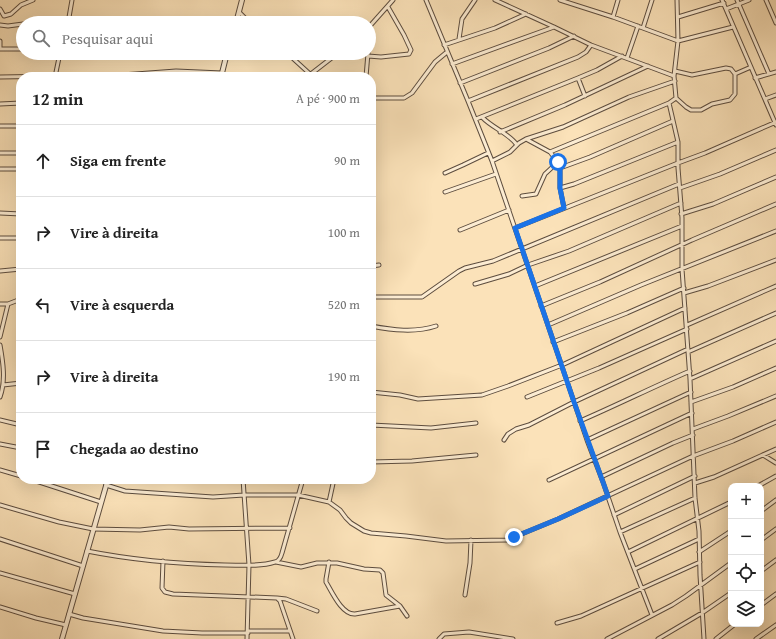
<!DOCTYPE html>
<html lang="pt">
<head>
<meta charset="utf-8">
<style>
  body { margin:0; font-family:"Gentium Book Plus",serif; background:#f2f2f2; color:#222 }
  .controls { position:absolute; right:12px; bottom:12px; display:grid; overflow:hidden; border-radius:8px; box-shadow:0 4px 16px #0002 }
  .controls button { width:36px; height:36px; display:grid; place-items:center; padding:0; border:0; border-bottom:1px solid #e0e0e0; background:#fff; color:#222; font:20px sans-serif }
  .stop { position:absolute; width:12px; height:12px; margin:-9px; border:3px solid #1a73e8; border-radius:50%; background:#fff }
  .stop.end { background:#1a73e8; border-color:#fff; box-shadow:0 1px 4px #0008 }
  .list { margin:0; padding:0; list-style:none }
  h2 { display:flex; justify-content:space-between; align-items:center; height:52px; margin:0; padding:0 16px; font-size:17px }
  h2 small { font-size:13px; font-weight:400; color:#767676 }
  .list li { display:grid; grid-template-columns:26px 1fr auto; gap:12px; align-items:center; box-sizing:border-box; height:72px; padding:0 16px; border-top:1px solid #e0e0e0 }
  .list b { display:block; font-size:15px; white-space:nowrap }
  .list em { font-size:13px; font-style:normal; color:#767676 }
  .icon { flex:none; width:22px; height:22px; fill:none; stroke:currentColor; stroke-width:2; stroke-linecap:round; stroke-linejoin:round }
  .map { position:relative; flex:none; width:776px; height:639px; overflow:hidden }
  .search { position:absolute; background:#fff; box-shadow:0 4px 16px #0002; left:16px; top:16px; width:360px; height:44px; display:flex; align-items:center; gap:10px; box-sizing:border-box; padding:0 14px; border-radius:22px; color:#767676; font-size:15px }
  .panel { position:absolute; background:#fff; box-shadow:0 4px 16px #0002; left:16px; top:72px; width:360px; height:412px; border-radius:16px }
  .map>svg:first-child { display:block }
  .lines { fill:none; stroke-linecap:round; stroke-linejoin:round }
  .minor-casing { stroke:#5d4d3f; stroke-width:5 }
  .tertiary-casing { stroke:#5d4d3f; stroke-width:6 }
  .minor { stroke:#fcecd2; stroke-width:3 }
  .tertiary { stroke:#fcecd2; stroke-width:4 }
  .route { stroke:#1a73e8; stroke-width:5 }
</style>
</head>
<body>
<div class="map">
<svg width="776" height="639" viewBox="0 0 776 639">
  <rect width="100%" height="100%" fill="#fbe2b9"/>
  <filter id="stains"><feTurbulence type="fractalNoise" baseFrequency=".005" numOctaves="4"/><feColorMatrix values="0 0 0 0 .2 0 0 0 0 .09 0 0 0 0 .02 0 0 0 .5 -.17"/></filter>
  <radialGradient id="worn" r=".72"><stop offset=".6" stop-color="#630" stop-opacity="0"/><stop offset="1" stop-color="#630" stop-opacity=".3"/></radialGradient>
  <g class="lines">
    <defs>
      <path id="minor" d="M426,0L468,101L492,161L587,440L603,482L620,532L652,615
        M495,0L554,27L591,45L674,76
        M560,0L613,17L678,41L733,27
        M677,0L678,41L674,76L676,98L669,103L678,142V168L682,218V269L690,379L695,498L699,531L700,575L704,639
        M722,0L776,125
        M737,0L769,74
        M766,0L776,23
        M0,9L4,16L11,14L21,5L33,0
        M726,9L749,0
        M239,12L250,23
        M613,17L618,0
        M678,17L724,3
        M69,21L237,20
        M45,23H64
        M68,23L72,0
        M0,25L8,26L23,24
        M369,27L393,0
        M643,28L652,0
        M369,33V27
        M459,39L462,19L475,0
        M0,41V49
        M444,45L495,28L526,14
        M0,49H23
        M287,53L310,74
        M368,56L381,57L409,54L411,50L404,35L388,7
        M627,58L638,26
        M452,64L554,27
        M675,71L692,75L726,68L731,69L735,74
        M0,77L122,75L176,71L222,73
        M55,77L60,53
        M307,77L338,53
        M366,77L368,53
        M578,78L585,96
        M755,78L776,72
        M460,83L549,48L574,36
        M371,98H404L412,93L435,62L447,52
        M676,98L686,107L691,110H701L712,104L730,100L735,94V74L751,67
        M765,99L776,95
        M468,101L578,57L586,52L591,45
        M0,104L21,103
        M482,117C492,128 509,133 517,145
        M476,119L578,78L597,70L622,56
        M0,126H21
        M500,132L565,105L648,66
        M526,139L550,152L558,162L560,168V188L564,208
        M550,152L669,103
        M0,153H21
        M492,161L510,152L519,143L526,139L563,127L629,97L675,81
        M560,168L590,157L673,121
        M0,169H21
        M445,173L463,165L488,153
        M560,188L574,184L678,142
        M680,188L720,174L776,150
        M445,192L496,174
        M522,196L536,194L545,174L558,162
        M0,213L21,214
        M681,214L713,204L776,177
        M515,228L678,163L705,153L776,122
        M460,230L509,210
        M0,238H21
        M371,266L379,265
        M0,271L21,269
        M475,284L509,274L528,265L569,251L681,203
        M535,286L682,226
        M684,293L708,286L776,260
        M371,297H422L459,271L465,268L493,261L679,184
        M0,304H8
        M541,306L600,282L692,240L776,204
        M548,325L641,285L776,231
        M687,325L776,286
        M371,326C392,330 415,333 436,326
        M0,337L8,304L21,299
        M553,342L627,313L684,288
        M0,345C3,362 6,381 0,397
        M688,352L776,313
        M690,379L776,341
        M3,385L21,383
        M371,392L400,395L418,399L482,395L508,386L562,365L685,308
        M527,397L599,368L687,329
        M691,402L733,387L776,368
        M0,420L21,425
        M580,421C617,405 653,387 690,371
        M371,425L431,428L476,423
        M693,429L728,416L776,396
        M504,440L508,434L516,429L529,425L574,402L688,349
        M587,440L691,392
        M0,444L21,448
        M763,455L776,463
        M371,462L412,461L476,455
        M0,470L21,476
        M601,477L673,443L693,435
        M30,479L101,502
        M243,479L249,565L247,639
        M549,480L692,413
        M695,483L714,477L776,449
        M106,485L125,491L213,497L244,495H298L329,502L340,510L346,518L351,523L364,531L371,533L406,536L446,541L507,540L558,519L693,456L733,441L776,422
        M758,486L776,476
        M329,502L334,479
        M0,505L59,522L93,529L140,530L169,527L189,529L290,528
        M761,511L776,500
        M614,515L695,476
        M620,532L695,498
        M0,539L83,566
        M761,540L776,529
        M87,551C132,560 179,564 225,565C241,565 259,567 275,562C279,561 281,557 282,553L303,479
        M628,552L731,502
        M699,552L731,531
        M163,561L162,588L165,592L173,594L277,598L280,601L293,639
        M276,562L301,567L317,563H337L364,569L380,570L383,573L386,595L400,606L407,616
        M329,562L326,579V582C332,592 342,615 355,614L400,606
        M635,569L699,539
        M761,571L776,560
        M0,573L75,594
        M465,595L470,563L471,540
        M277,598L286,599L317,611
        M761,605L776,594
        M0,607L36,618L66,625
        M69,614L83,618L163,631L202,633H248
        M557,623L581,616L700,562
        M248,631H289
        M439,639L444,634L469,632L513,639
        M607,639L672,605L686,596L731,563
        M658,639L702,613L731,593
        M716,639L735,624
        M756,639L776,625"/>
      <path id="tertiary" d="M236,23L242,0
        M221,77L227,53
        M62,639L108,479"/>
    </defs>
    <use href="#minor" class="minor-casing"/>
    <use href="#tertiary" class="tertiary-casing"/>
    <use href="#minor" class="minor"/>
    <use href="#tertiary" class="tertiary"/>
  </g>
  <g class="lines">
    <path class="route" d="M514,537L558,519L608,496L574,402L515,228L564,208L560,188V168L558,162"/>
  </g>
  <rect width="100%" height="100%" filter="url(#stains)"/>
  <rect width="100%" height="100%" fill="url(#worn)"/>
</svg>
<div class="controls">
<button>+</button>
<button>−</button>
<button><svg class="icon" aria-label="locate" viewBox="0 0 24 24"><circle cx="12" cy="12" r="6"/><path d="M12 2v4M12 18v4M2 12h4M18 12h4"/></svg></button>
<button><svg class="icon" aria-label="layers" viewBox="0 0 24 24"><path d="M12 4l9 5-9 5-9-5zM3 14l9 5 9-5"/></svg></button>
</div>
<div class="stop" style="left:558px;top:162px"></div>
<div class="stop end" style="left:514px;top:537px"></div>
<div class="search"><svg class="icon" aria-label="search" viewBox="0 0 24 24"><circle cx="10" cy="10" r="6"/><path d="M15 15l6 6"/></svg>Pesquisar aqui</div>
<section class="panel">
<h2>12 min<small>A pé · 900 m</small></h2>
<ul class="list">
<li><svg class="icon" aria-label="ahead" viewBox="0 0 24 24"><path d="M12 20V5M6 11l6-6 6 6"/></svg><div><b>Siga em frente</b></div><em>90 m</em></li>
<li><svg class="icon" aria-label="right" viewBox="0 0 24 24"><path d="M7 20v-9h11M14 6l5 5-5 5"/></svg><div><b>Vire à direita</b></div><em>100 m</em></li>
<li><svg class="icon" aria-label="left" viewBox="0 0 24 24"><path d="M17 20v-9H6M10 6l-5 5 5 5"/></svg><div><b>Vire à esquerda</b></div><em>520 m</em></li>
<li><svg class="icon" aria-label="right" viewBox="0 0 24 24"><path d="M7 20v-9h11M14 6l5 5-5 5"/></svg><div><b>Vire à direita</b></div><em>190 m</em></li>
<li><svg class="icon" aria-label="arrive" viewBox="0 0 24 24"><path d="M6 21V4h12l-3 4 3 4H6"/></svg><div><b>Chegada ao destino</b></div></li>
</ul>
</section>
</div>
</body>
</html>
